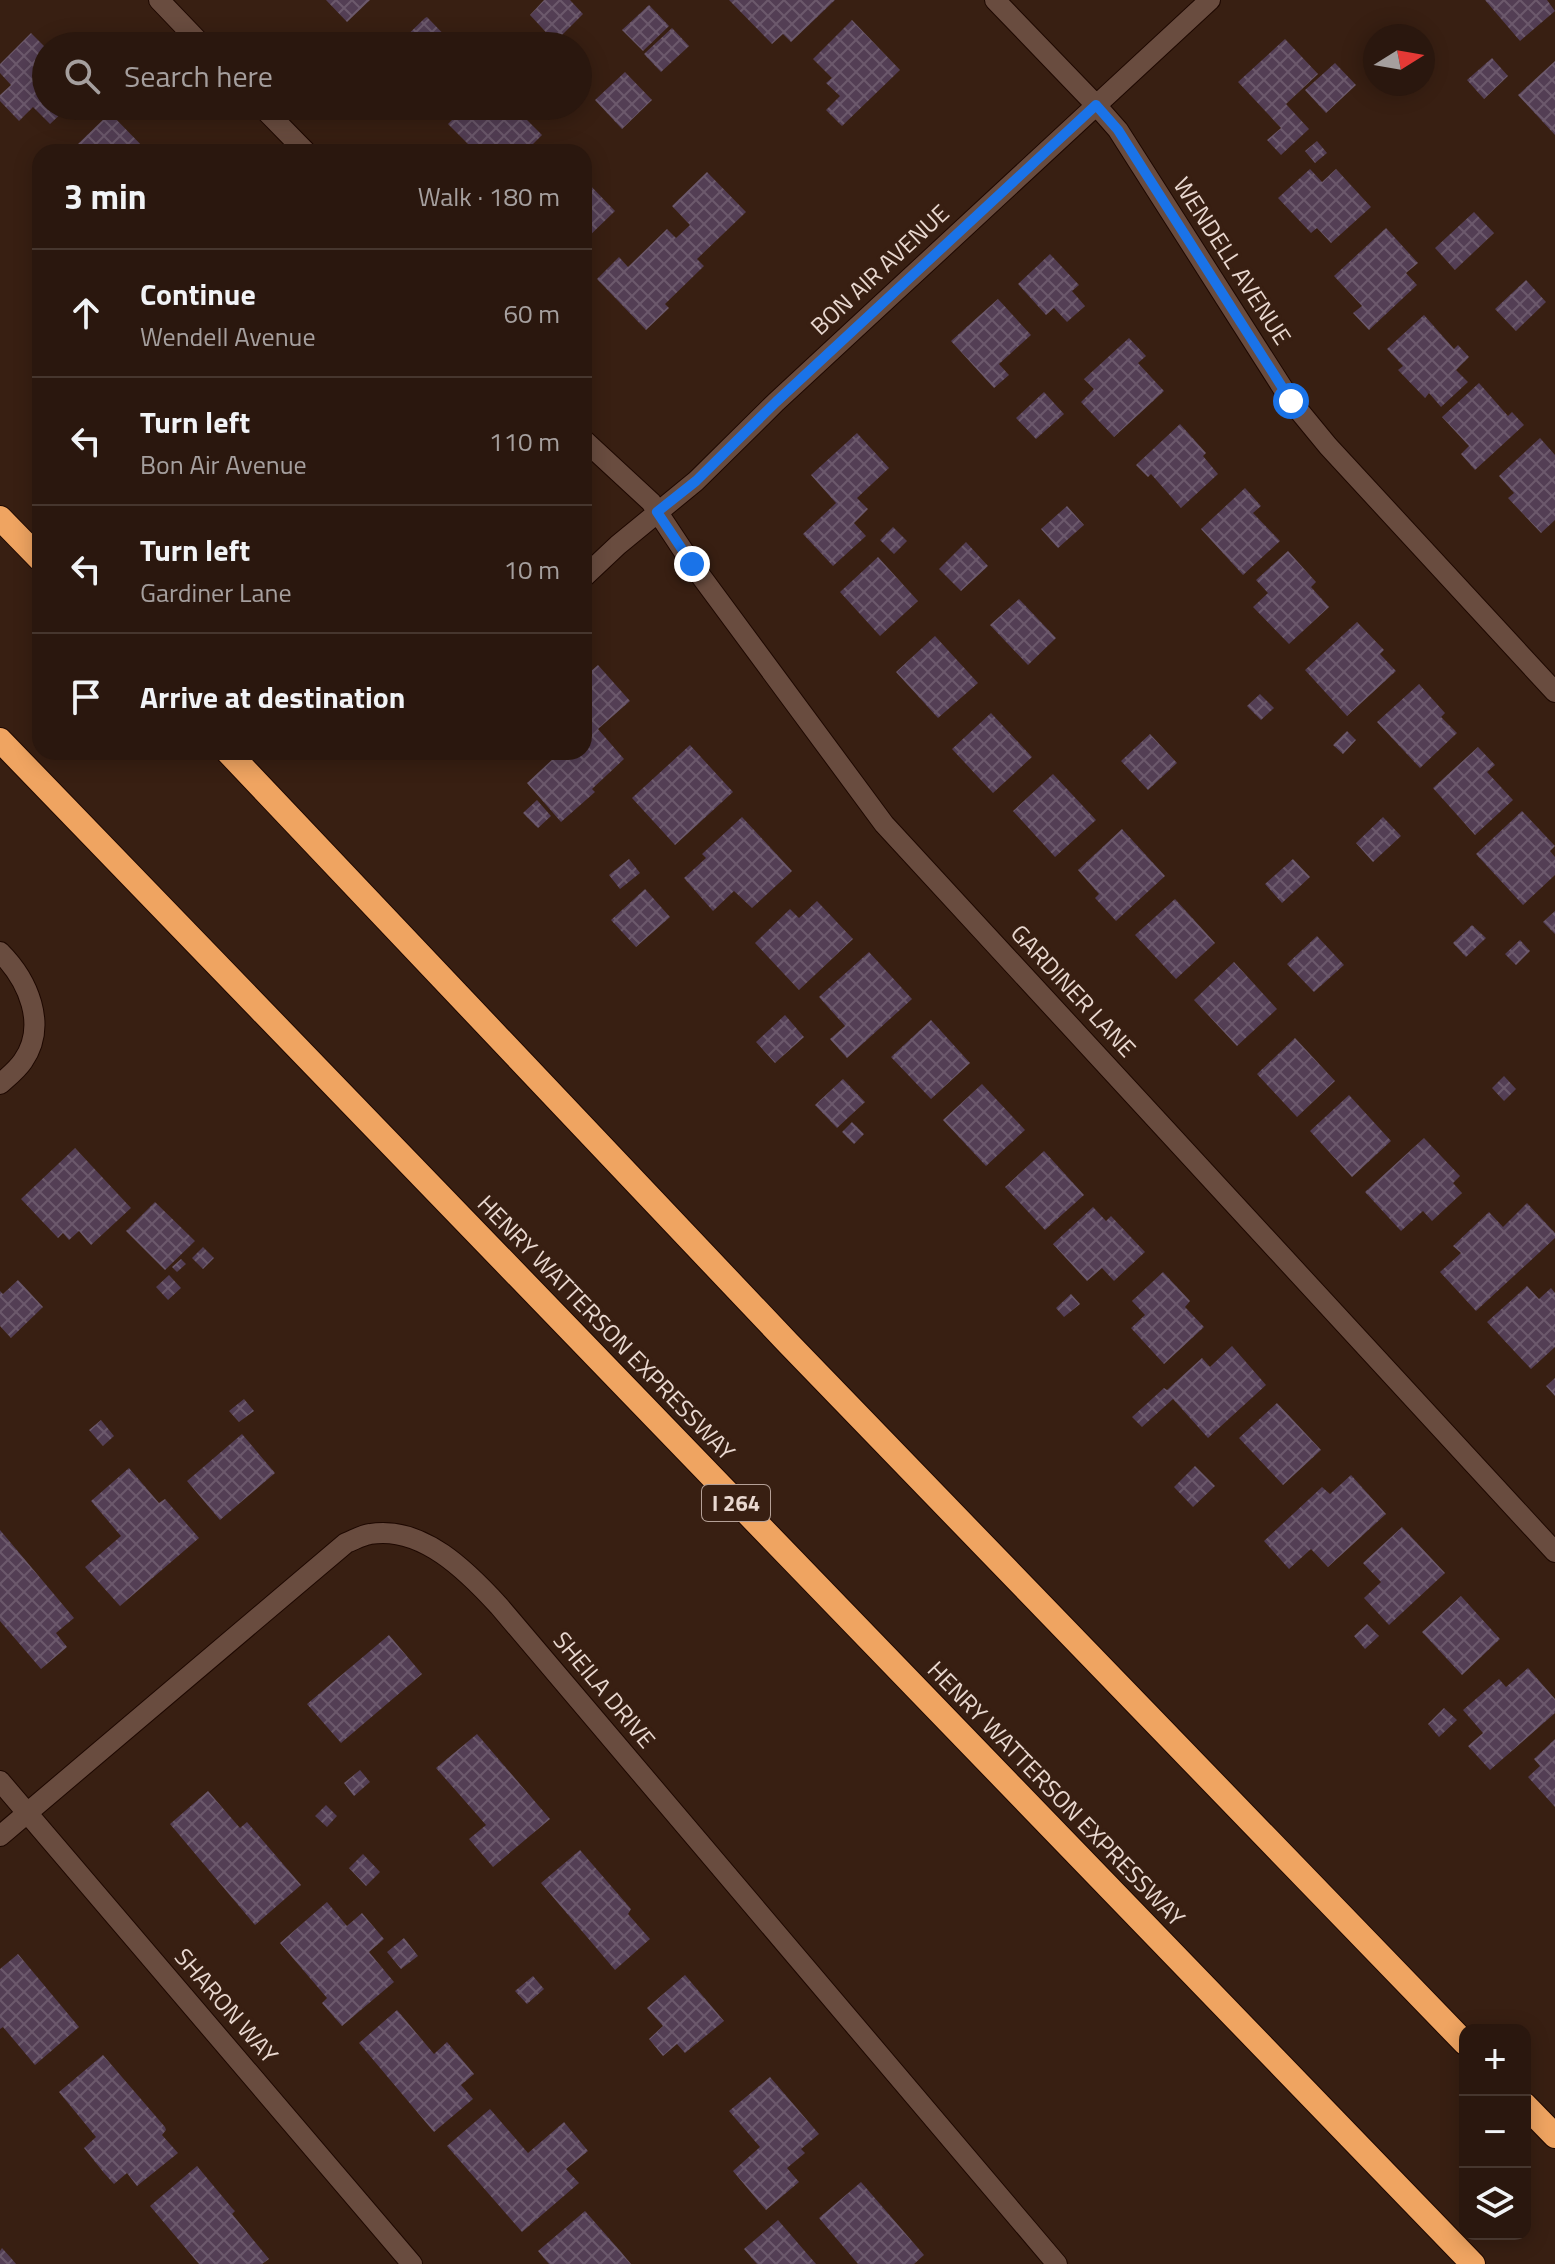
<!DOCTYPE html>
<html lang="en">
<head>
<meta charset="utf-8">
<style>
  body { margin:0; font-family:"Titillium Web",sans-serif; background:#36241c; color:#f1f3f6 }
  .controls { position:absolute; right:24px; bottom:24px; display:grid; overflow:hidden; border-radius:16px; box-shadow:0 4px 20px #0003 }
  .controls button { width:72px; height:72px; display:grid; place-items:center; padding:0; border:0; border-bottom:2px solid #46362e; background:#2a170e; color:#f1f3f6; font:40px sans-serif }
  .compass { position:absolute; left:1363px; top:24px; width:72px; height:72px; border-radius:50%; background:#2a170e; box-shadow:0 4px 20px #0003; rotate:79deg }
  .stop { position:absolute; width:24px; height:24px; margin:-18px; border:6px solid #1a73e8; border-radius:50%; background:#fff }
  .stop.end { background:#1a73e8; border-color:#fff; box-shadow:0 2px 8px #0008 }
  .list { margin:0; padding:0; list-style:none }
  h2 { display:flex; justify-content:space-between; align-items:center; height:104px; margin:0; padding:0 32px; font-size:34px }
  h2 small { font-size:26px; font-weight:400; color:#a59f9e }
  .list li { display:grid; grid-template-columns:52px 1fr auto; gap:24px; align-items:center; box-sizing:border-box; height:128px; padding:0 32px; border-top:2px solid #46362e }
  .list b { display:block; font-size:30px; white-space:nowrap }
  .list p { margin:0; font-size:26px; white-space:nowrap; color:#a59f9e }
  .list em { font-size:26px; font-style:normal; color:#a59f9e }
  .icon { flex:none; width:44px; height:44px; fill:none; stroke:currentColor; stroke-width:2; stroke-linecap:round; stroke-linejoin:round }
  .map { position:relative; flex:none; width:1555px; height:2264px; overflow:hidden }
  .search { position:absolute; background:#2a170e; box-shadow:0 4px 20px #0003; left:32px; top:32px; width:560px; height:88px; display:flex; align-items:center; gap:20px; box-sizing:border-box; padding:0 28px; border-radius:44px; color:#a59f9e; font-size:30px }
  .panel { position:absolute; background:#2a170e; box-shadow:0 4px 20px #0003; left:32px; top:144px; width:560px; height:616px; border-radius:24px }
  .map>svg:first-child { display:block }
  .building { fill:url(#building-cross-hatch) }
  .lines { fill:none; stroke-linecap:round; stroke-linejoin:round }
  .minor-casing { stroke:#1e0801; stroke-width:22 }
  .highway-casing { stroke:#1e0801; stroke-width:26 }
  .minor { stroke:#694c3f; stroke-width:20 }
  .highway { stroke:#efa461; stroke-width:24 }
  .route { stroke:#1a73e8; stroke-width:10 }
  .labels { text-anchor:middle; stroke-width:7; stroke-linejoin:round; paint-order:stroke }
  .shield { fill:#381f12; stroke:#b4a097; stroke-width:2 }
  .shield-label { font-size:22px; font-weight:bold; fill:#e9d8d0 }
  .street-label { font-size:24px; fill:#e9d8d0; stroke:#381f12 }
</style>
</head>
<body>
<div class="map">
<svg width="1555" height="2264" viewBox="0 0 1555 2264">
  <defs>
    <pattern id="building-cross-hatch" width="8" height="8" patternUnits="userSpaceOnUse" patternTransform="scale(2)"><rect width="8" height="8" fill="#533e54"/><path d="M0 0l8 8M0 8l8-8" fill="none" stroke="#6c596c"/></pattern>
  </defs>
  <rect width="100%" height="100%" fill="#381f12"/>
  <path class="building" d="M326,0H370L347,22Z
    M544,0H570L583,14L555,42L530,15Z
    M729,0H835L791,42L783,34L772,44Z
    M1485,0H1547L1555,11L1520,41Z
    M649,5L669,26L643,51L622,30Z
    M427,17L455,46H396L425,18Z
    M852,20L900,70L842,126L826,110L840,96L826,83L832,78L813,59Z
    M672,28L689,46L661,72L644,54Z
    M31,33L46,48V106H69L50,124L33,107L19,121L0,101V95L11,85L0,73V64Z
    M1285,39L1318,74L1286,104L1309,129L1281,155L1267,140L1281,128L1238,82Z
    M1492,58L1508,76L1484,99L1467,80Z
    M1555,61V135L1518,95Z
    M1335,63L1356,85L1326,113L1305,90Z
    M625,72L652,100L622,129L595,100Z
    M466,106L477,116L488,106H513L542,135L525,152H476L448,124Z
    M110,113L148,152H70L77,145Z
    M1317,141L1327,153L1315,163L1305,151Z
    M1310,169L1322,182L1336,169L1371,207L1331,243L1317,228L1311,233L1278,198Z
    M707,172L746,212L697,259L704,266L665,304L669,308L646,330L597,279L619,257L628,267L667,229L676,238L690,225L672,206Z
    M584,179L615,211L584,241Z
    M1474,212L1494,233L1455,270L1435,248Z
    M1386,228L1418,263L1406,273L1417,285L1369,330L1353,313L1362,306L1334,276Z
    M1050,254L1079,285L1072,291L1085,306L1067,322L1054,308L1046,315L1018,284Z
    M1526,280L1546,302L1516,331L1495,309Z
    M998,299L1031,335L999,364L1009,375L994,388L951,341Z
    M1424,315L1454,349L1458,345L1469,357L1456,370L1468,382L1441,407L1429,393L1425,398L1398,370L1403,366L1387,349Z
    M1129,338L1146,356L1138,363L1164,391L1114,437L1081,402L1094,389L1084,379Z
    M1479,383L1508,416L1512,412L1524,425L1475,470L1461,454L1469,446L1442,417Z
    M1044,392L1064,414L1036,439L1016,418Z
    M1180,424L1206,453L1203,456L1218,474L1181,508L1151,474L1148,477L1136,465Z
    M857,433L889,468L857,498L868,509L854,523L866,536L833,566L803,534L836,503L811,475Z
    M1540,438L1555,455V520L1541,533L1508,498L1514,493L1499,476Z
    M1245,488L1261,506L1253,513L1280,541L1243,575L1201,529Z
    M1067,506L1084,525L1058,548L1041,529Z
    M893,527L907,541L894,554L880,540Z
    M966,542L988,566L961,591L939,569Z
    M1288,551L1316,582L1311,587L1329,607L1289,644L1253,607L1268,593L1256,580Z
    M878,557L918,601L880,636L840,592Z
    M1019,599L1056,638L1028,665L990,625Z
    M1357,622L1384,650L1380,654L1396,671L1347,716L1305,670Z
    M935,636L978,683L938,718L896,672Z
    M598,665L630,701L598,729L624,759L592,789L595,792L561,822L527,783L554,758L549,752H584V677Z
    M1419,684L1445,713L1441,717L1457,733L1420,768L1377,722Z
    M1260,694L1274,708L1261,720L1247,706Z
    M991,713L1032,757L993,793L952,749Z
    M1347,731L1356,740L1343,754L1333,745Z
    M1150,734L1177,763L1148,790L1121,761Z
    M690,745L733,792L675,845L632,798Z
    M1478,747L1495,765L1487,772L1513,800L1475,835L1433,788Z
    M1053,774L1096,820L1055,857L1013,811Z
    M537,800L551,816L538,828L523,813Z
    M1522,811L1555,846L1550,851L1555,857V875L1523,905L1476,854Z
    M742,817L792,871L752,908L734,891L713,911L684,878L706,858L702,854Z
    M1383,817L1401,836L1373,862L1356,843Z
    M1122,829L1165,876L1116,921L1095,898L1099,894L1078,870Z
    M629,859L640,873L620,889L609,875Z
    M1293,859L1310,877L1282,903L1265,884Z
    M645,889L670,917L636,947L611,920Z
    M1175,899L1215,943L1176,979L1135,935Z
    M817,901L853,939L799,990L755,943L790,909L799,918Z
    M1555,911V934L1543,922Z
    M1472,925L1486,938L1466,957L1453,943Z
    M1317,936L1344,965L1314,992L1287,964Z
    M1520,940L1530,951L1516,965L1505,954Z
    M869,952L912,999L847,1058L830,1039L845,1026L819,997Z
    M1234,962L1277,1009L1237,1046L1194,1000Z
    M785,1015L804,1037L775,1063L756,1042Z
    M931,1020L970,1063L931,1099L891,1057Z
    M1295,1038L1335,1081L1297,1117L1257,1074Z
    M1504,1076L1516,1089L1504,1101L1492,1088Z
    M843,1079L865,1102L837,1128L815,1105Z
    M982,1084L1025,1130L986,1166L943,1120Z
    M1349,1095L1391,1141L1352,1177L1310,1131Z
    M852,1122L864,1134L854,1144L842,1132Z
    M1424,1138L1460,1176L1453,1183L1462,1193L1432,1221L1423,1211L1401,1231L1365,1192Z
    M75,1148L131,1208L91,1245L79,1231L69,1240L63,1233L58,1238L21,1199Z
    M1044,1151L1084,1195L1045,1230L1005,1187Z
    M155,1202L195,1241L165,1270L126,1231Z
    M1527,1203L1555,1233V1238L1476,1311L1440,1272L1461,1253L1453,1246L1489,1212L1503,1227Z
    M1093,1207L1106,1221L1111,1216L1145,1252L1114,1281L1102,1268L1087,1281L1053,1244Z
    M203,1247L214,1258L203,1269L192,1258Z
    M181,1259L186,1264L177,1272L172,1267Z
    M1163,1272L1190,1301L1185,1307L1204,1327L1164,1364L1131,1328L1145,1315L1132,1301Z
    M169,1275L181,1288L168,1300L156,1287Z
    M18,1280L43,1307L11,1338L0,1326V1291L3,1294Z
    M1527,1286L1539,1299L1551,1288L1555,1293V1347L1531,1369L1487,1322Z
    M1071,1294L1080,1304L1064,1317L1056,1308Z
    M1232,1346L1266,1385L1208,1438L1173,1399L1142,1427L1132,1417L1164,1388L1167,1390L1202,1358L1210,1367Z
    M1555,1378V1396L1546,1386Z
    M244,1399L254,1411L239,1422L229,1411Z
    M1277,1403L1321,1450L1283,1485L1239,1438Z
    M101,1420L114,1436L103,1446L89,1430Z
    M242,1434L275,1473L220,1520L187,1481Z
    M1195,1466L1215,1486L1193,1507L1174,1487Z
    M129,1468L159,1503L165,1499L199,1538L120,1606L85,1567L121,1536L91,1501Z
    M1351,1475L1386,1514L1328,1567L1311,1549L1289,1569L1264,1541L1322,1487L1330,1494Z
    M1402,1527L1445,1573L1389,1625L1364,1598L1381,1582L1363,1563Z
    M0,1530L74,1618L56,1633L67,1647L41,1669L0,1621Z
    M1461,1596L1500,1639L1462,1675L1422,1632Z
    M1367,1624L1379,1636L1365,1649L1354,1636Z
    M389,1635L422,1674L341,1743L307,1704Z
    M1528,1668L1555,1699V1713L1490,1770L1468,1746L1483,1733L1463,1710L1499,1679L1506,1687Z
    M1444,1708L1457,1720L1439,1737L1428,1724Z
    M477,1734L550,1819L493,1867L469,1839L486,1825L436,1768Z
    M1555,1739V1807L1528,1777L1540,1766L1534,1759Z
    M360,1770L370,1782L354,1796L344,1783Z
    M208,1791L240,1828L247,1822L301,1885L255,1925L170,1824Z
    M326,1805L337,1816L327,1827L315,1816Z
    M580,1850L631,1909L628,1914L650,1939L615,1970L541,1883Z
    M363,1854L380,1872L366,1886L349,1868Z
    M327,1902L347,1926L362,1913L384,1939L369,1952L394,1982L342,2026L322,2003L327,1998L280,1943Z
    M404,1938L418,1956L401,1969L387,1952Z
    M18,1954L79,2027L35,2065L3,2027L0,2029V1969Z
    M685,1975L724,2021L685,2053L677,2044L663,2056L649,2039L663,2026L647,2008Z
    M533,1976L544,1989L527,2004L515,1991Z
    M397,2010L434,2054L447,2042L474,2074L461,2085L473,2099L434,2132L359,2043Z
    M103,2055L165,2127L166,2130L162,2135L178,2153L137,2186L127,2173L114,2184L104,2173L84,2148L96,2137L59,2092Z
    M770,2077L819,2134L801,2149L805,2153L787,2168L799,2182L766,2210L733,2171L760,2147L729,2111Z
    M490,2109L528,2153L564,2122L588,2151L566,2169L579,2183L522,2232L447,2146Z
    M197,2166L232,2208L235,2211L232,2214L269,2259L262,2264H199L150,2206Z
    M861,2182L924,2255L914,2264H858L819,2218Z
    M585,2211L621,2252L631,2264H549L538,2251Z
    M778,2220L816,2264H757L744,2249Z
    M2,2248L11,2258L16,2264H0V2251Z"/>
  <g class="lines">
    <defs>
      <path id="minor" d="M159,0L203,46
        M995,0L1096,105L1118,130L1291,401L1328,446L1555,692
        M261,106L306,152
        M584,440L651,502L692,564L884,824L1555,1552
        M584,577L618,545L696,481L776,402L1210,0
        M0,952C28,980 48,1025 23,1061C17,1070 8,1077 0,1084
        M0,1781L412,2264
        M0,1836L346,1543C354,1540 362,1535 370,1534C422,1525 468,1572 499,1606L1057,2264"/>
      <path id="highway" d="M0,518L40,559
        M0,740L1473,2264
        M228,752L788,1343L1465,2043
        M1525,2105L1555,2136"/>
    </defs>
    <use href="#minor" class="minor-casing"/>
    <use href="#highway" class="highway-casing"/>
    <use href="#minor" class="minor"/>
    <use href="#highway" class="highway"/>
  </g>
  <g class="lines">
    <path class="route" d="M692,564L657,512L696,481L776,402L1096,105L1118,130L1291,401"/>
  </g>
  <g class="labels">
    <rect class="shield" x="702" y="1485" width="68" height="36" rx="6"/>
    <g class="shield-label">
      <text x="736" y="1511">I 264</text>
    </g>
    <g class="street-label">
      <text transform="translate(1232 261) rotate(57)" y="8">WENDELL AVENUE</text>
      <text transform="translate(880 270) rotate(-43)" y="8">BON AIR AVENUE</text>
      <text transform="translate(1073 991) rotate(47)" y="8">GARDINER LANE</text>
      <text transform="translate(606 1328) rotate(46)" y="8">HENRY WATTERSON EXPRESSWAY</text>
      <text transform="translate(604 1690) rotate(50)" y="8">SHEILA DRIVE</text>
      <text transform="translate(1056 1794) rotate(46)" y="8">HENRY WATTERSON EXPRESSWAY</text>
      <text transform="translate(226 2006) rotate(49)" y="8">SHARON WAY</text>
    </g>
  </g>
</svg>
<div class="controls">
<button>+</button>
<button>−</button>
<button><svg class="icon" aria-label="layers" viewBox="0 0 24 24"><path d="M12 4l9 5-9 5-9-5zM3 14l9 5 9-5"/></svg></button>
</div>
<svg class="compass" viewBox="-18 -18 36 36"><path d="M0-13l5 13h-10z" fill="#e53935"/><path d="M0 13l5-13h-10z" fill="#a59f9e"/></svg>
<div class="stop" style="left:1291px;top:401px"></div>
<div class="stop end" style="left:692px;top:564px"></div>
<div class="search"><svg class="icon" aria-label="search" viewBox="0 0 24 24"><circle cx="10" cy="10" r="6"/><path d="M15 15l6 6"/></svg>Search here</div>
<section class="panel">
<h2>3 min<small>Walk · 180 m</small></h2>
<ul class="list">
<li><svg class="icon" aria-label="ahead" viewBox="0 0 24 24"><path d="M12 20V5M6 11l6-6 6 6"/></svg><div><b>Continue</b><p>Wendell Avenue</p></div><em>60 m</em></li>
<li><svg class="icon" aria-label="left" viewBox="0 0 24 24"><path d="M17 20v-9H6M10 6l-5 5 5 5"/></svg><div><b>Turn left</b><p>Bon Air Avenue</p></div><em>110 m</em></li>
<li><svg class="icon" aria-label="left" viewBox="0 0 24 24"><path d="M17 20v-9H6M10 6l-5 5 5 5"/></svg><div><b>Turn left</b><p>Gardiner Lane</p></div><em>10 m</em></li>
<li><svg class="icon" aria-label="arrive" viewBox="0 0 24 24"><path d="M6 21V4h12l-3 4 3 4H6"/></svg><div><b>Arrive at destination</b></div></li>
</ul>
</section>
</div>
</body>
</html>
